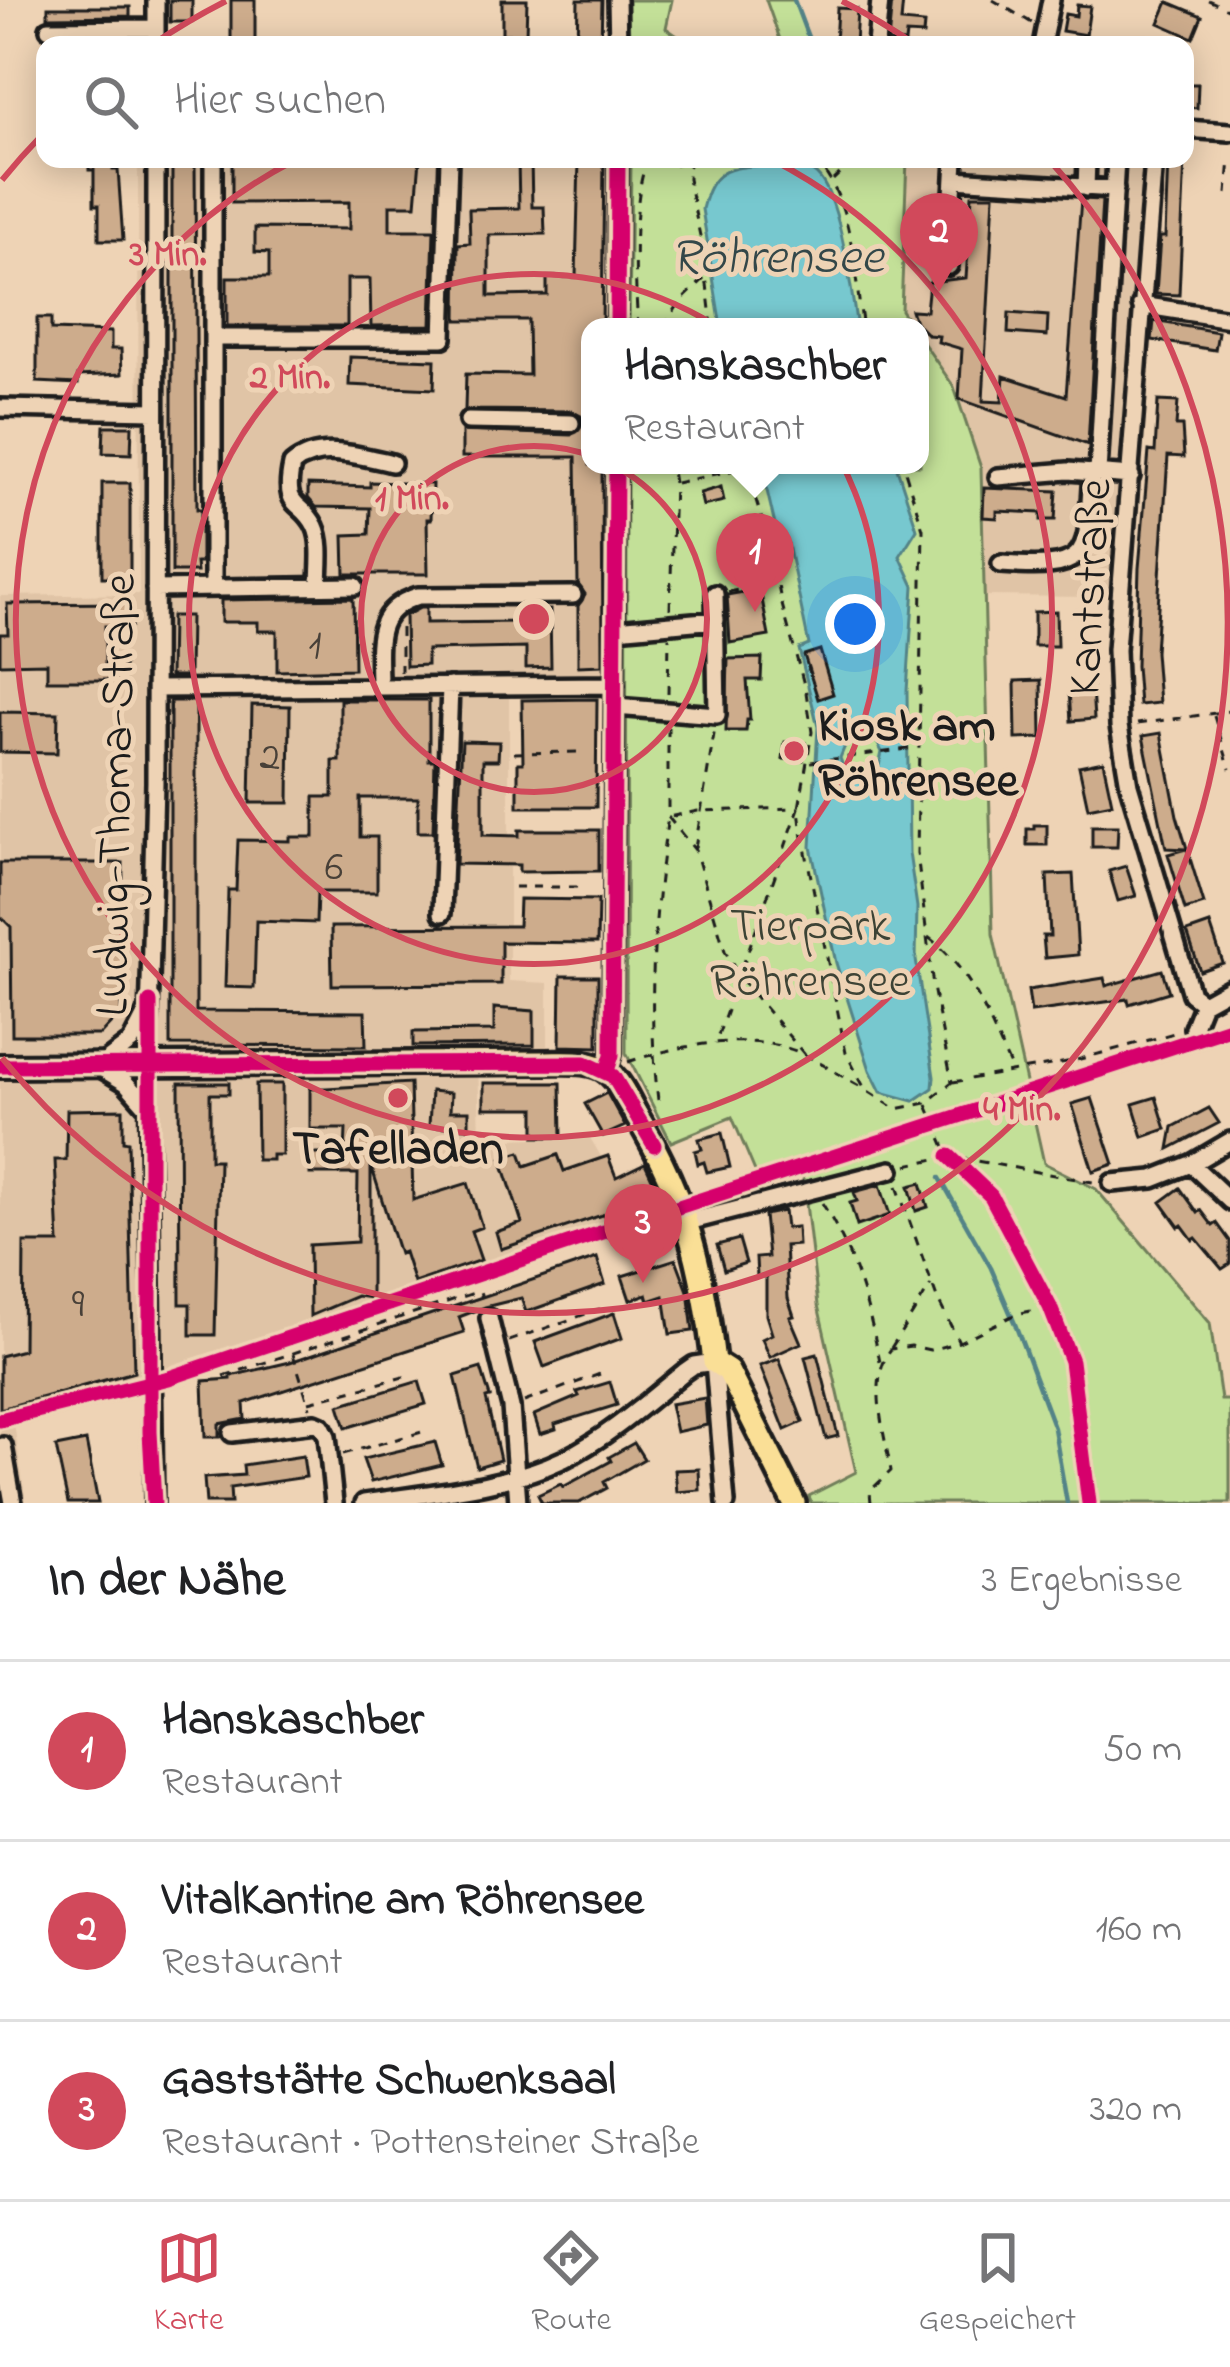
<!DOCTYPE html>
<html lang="de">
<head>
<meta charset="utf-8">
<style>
  body { margin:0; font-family:"Indie Flower",sans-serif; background:#f2f2f2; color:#202124 }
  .you { position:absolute; left:855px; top:624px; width:42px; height:42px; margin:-30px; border:9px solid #fff; border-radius:50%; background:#1a73e8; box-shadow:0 0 0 18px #1a73e833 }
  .badge { display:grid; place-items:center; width:78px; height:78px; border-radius:50%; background:#d1495b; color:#fff; font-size:39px; font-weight:700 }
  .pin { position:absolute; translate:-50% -99px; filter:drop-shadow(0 3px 6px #0008) }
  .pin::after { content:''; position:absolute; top:63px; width:42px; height:36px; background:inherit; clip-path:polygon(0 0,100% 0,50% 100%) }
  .popup { position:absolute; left:581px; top:318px; width:348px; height:156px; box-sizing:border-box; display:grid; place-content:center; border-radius:24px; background:#fff; filter:drop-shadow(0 3px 9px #0005); font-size:39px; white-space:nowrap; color:#757577 }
  .popup b { font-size:45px; color:#202124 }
  .popup::after { content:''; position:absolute; left:50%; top:100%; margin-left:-24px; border:24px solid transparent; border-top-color:#fff }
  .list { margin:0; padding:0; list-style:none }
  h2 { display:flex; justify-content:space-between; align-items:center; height:156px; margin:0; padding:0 48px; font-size:51px }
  h2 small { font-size:39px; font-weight:400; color:#757577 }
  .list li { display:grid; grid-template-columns:78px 1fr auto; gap:36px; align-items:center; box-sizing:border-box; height:180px; padding:0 48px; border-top:3px solid #e0e0e0 }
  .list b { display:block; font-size:45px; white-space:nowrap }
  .list p { margin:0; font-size:39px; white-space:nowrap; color:#757577 }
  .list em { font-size:39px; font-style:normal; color:#757577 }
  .icon { flex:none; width:66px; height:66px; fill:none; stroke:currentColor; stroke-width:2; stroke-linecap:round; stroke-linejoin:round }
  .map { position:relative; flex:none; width:1230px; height:1503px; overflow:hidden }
  .search { position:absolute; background:#fff; box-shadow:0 6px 30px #0003; left:36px; right:36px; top:36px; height:132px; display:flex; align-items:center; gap:30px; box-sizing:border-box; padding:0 42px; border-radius:24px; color:#757577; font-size:45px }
  .sheet { height:696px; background:#fff }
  nav { display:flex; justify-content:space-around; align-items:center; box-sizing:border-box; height:168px; border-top:3px solid #e0e0e0; background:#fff; font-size:33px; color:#757577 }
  nav a { display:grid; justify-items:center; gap:6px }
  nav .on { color:#d1495b }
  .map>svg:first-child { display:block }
  .built { fill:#e0c4a6 }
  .green { fill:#c3e098; stroke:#707e5a; stroke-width:3 }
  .water { fill:#77c8cf; stroke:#538387; stroke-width:3; fill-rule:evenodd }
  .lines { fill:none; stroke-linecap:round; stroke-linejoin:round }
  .stream { stroke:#538387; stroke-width:4.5 }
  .building { fill:#cdac8c; stroke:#1c1c1c; stroke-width:3 }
  .minor-casing { stroke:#1c1c1c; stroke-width:24 }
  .major-casing { stroke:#1c1c1c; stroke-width:30 }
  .path { stroke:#1c1c1c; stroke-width:3; stroke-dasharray:9 9; stroke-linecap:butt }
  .minor { stroke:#eed3b5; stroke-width:15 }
  .major { stroke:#fadf96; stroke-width:21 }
  .cycleway-casing { stroke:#eed3b5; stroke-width:22 }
  .cycleway { stroke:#d6006c; stroke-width:15 }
  .ring { fill:none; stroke:#d1495b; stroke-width:6 }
  .poi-dot { fill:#d1495b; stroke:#eed3b5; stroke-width:4.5 }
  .labels { text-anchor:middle; stroke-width:10; stroke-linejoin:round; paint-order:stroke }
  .number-label { font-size:42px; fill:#484038 }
  .street-label { font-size:48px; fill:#1c1c1c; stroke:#eed3b5 }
  .poi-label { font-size:48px; font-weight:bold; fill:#1c1c1c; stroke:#eed3b5; text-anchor:start }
  .park-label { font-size:48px; fill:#3d4335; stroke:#eed3b5 }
  .water-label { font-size:51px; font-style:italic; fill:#334749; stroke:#eed3b5 }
  .centre { fill:#d1495b; stroke:#eed3b5; stroke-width:6 }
  .ring-label { font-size:36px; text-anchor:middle; font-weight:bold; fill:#d1495b; stroke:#eed3b5; stroke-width:10; stroke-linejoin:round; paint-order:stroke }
</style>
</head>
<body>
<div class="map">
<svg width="1230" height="1503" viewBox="0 0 1230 1503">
  <rect width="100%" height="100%" fill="#eed3b5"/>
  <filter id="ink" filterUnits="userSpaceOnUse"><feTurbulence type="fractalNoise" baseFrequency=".00833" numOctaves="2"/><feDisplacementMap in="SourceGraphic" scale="24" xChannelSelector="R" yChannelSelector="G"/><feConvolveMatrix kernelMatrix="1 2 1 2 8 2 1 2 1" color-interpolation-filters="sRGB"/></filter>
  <g filter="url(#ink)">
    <path class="built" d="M138,159H631L629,327H590V465H627L624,691L509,695V981L548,983V1055L478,1057L480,1140L589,1136L634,1213L105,1387L0,1414V596L139,594Z
      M907,159H1144L1114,597L981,596V467L954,387L920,338V327H912L901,311Z
      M14,1424L26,1503H0V1427Z"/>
    <path class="green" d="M628,0H672L666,28L690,45H629Z
      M766,0H794L811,45H782Z
      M631,159H907L901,310L912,327H629Z
      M920,338L954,387L981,468L993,934L1044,1163L1096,1189L1210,1323L1221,1400H1230V1503H811L809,1496L856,1472L818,1305L801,1161L757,1176L732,1117L671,1142L626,1053L627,465H920Z"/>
    <path class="water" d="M764,165C779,165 798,163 812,171C841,187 851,294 857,327H721L702,209C712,169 726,168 764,165Z
      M761,465H896L917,529L900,556L914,586L907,691L909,853L917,907L916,960L934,1077L933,1088L914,1101L881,1092L870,1070L836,963L811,847L818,727L799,649L809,645L788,544L779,542ZM861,726L870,728L882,752L878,771L863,782L847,777L840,758L847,741Z"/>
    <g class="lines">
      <path class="stream" d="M794,0L811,45
        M940,1178L991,1268L1015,1324L1054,1428L1067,1503"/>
    </g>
    <path class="building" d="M170,0H192V22H170Z
      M231,0H255V45H231Z
      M502,0H527L526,35L502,34Z
      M578,0H602L601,45H577Z
      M892,0H903L901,22L924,24L923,35L906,34L905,43L888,42Z
      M1168,2L1202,16L1193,38L1159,23Z
      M1077,5L1090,6L1086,35L1062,31L1065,14L1076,16Z
      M48,7H130V16L48,17Z
      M837,8L857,9L855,45H835Z
      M1185,84H1198L1197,108L1185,107Z
      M89,159H113V170H118L123,240H99V205H94V170H89Z
      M172,159H195L197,509H201V563H196L197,572H172Z
      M232,159H420L416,205H390V230H434L431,325L371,326L370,279H347V326H227V277H269V253L255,252V228L349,229V202L232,203Z
      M518,159H531L532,207H544L545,234L489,235V296L547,295V277H576L579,159H604L602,327H590V465H602L603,665L578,666V606L585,594L578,584L576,457H462V431L571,435L583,424L581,416L571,411L465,410L466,374L529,375L528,320H457L458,244L470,243L469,209L519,208Z
      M1168,159H1185L1179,295L1156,294L1160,237H1165Z
      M972,195H994L983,401L1002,402L1004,376L1066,396L1081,199L1102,200L1088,445L959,399L962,349L938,342L939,336L928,335L915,322L911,310L926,311L929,282L966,278Z
      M1009,313L1048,316L1047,336L1008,333Z
      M37,318H51V330L111,332V349H121L122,374L78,376V384L37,382Z
      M1154,321L1218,332L1215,350L1152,340Z
      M350,357L435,360L434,389L349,385Z
      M1158,401L1178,402L1176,426H1182L1184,457L1168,456L1155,652L1159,703L1139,705L1136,666L1139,568L1149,451L1155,452Z
      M104,426H132L131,454L103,453Z
      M370,482L432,484L431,519H427L428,574H345L344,535L369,534L370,508L316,507L308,498V485L370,487Z
      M102,483H130V577H102Z
      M721,487L724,501L703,506L700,493Z
      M984,488L1057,491L1055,520H1041V513L997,511V518L983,517Z
      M760,589L769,636L730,643L727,595Z
      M353,598L354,669L277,671V631H258V622H221V600Z
      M131,603V626H105V665H124V680H47V663L0,664V634H8L7,604Z
      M420,608H426V623L529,622V611L550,610L551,667L526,668V648L427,650V665L406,666L405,616Z
      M1056,611L1057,646H1034V612Z
      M171,616H190L189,676H170Z
      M820,650L833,694L818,699L804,655Z
      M762,658L761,680H747L750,720H747L746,731H726L728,659Z
      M1041,680L1042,738L1016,739L1015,681Z
      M1092,689L1094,719L1071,721L1069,691Z
      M597,699L596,807H518V763H523L522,700Z
      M340,700H429V760H435L433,832H418V798H360V837H377V892H317L316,923L256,921L254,988L225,987L228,890H236L238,840L290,841V837H314V797H333V761H340Z
      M170,701H196V1011L365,1012L366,1046L170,1045Z
      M252,705L290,706L289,803H250Z
      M0,712L58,713L57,753L0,752Z
      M1161,733L1177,816L1204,904L1185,910L1168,854L1186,849L1166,848L1143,736Z
      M462,741L499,742L498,760H483V835L519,836V830H599V871L519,872V865L456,864Z
      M785,742L805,743L803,760L783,759Z
      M1103,761L1112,803L1088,808L1079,766Z
      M1034,825H1047V845H1027V829H1034Z
      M1092,826H1118L1117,847H1092Z
      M0,863H123L121,1013L100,1035H12L11,927L0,916Z
      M1126,866L1136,896L1118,901L1109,871Z
      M1073,874L1078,955L1045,958L1043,936H1050L1047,875Z
      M519,899L598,900L597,943L501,942V984L332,985L331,927L518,926Z
      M1210,924L1223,963L1200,971L1187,932Z
      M1162,970L1169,992L1129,1004L1128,999L1031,1012L1028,990L1104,978L1106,986Z
      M561,976H598V1047L560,1046Z
      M494,1008L534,1011V1045L413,1046V1032L494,1031Z
      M179,1083H229V1094H210V1160H219L215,1335H190V1304H180Z
      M410,1083L413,1200L468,1183L482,1227L471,1231L481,1260L414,1283L404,1252L399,1254L371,1165V1298L357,1296L310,1316L309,1245L357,1242L358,1174H310V1154H345L346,1129H310V1089Z
      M484,1083H561L562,1137H535V1108H484Z
      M256,1084H282V1155H272V1160H257Z
      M431,1091L451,1093L450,1111H469V1128L429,1126Z
      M607,1093L625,1126L603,1136L585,1104Z
      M1156,1097L1166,1129L1143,1137L1133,1104Z
      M1092,1098L1114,1164L1093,1171L1072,1104Z
      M1209,1108L1219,1123L1169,1149L1173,1127Z
      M123,1109V1141L128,1142L134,1372L0,1409V1356L23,1350L24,1243H59L55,1160H66L67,1110Z
      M722,1133L730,1167L707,1172L704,1162L698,1164L695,1151L702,1149L699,1139Z
      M520,1152L525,1166L558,1155L564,1171L608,1156L616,1177L645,1163L657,1189L626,1207L501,1249L496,1232L522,1223L501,1158Z
      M921,1183L928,1207L916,1211L909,1186Z
      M880,1185L890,1215L857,1226L850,1203L857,1201L854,1192Z
      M1180,1188L1198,1213L1201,1210L1213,1226L1217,1223L1230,1241V1264L1222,1269L1196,1238L1193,1240L1182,1225L1179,1227L1161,1202Z
      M784,1211L786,1228L797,1227L798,1245L785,1246L788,1298L794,1316L790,1317L801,1343L770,1357L762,1339L772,1334L766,1315V1276L757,1277L756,1258L768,1257L764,1215Z
      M739,1239L746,1263L724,1270L717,1245Z
      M597,1258L605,1284L526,1312L521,1298L485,1307L459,1317L464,1332L244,1403L245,1419L219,1424V1437H205L203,1381L231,1379V1376L290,1362Z
      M676,1259L688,1291L693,1331L670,1334L664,1296L649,1301L647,1294L630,1300L622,1276Z
      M614,1313L622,1338L544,1367L535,1342Z
      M817,1354L838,1436L826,1439L805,1357Z
      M779,1359L803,1422L785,1430L760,1366Z
      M481,1368L490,1397L486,1398L500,1460L477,1467L455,1376Z
      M419,1381L426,1404L346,1428L339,1405Z
      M610,1382L617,1405L555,1424L556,1429L540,1434L534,1415L579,1396L577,1392Z
      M705,1398L707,1425L676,1432L670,1404Z
      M86,1441L98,1503H68L56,1447Z
      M435,1442L442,1465L371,1482L363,1459Z
      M634,1443L644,1459L604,1482L607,1488L579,1503H542L538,1495L561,1484L563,1487L611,1461L609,1457Z
      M303,1456L306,1477L230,1488L231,1503H206L204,1478L244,1475L243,1465Z
      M699,1469L700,1490L677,1492L675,1470Z"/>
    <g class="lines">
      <defs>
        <path id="minor" d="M617,0L618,45
          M49,29L156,28
          M156,45V0
          M876,45L880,0
          M1042,45L1051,0
          M1185,129L1230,132
          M1154,159L1116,650L1119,726L1129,785L1191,994L1203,1003
          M954,179L1115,189
          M1086,188L1087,159
          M949,266L955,159
          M1141,305L1230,319
          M617,327L618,159
          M213,338H443L449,159
          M0,408L155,411
          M468,421L571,423
          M1098,473L1116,159
          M998,477L1068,471L1131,476
          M1001,564C1094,571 1086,556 1092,472
          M319,587C319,568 323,543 315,526C302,499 282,511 292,465C319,442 361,456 392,463
          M213,588V159
          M155,589L355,586
          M616,629L716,620
          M379,686C379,644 371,611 418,596L573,595
          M155,689L615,685
          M615,707L717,715L715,594
          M442,913L450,686
          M1203,1003L1230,988
          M1193,1028L1203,1003
          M102,1064L131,1042L147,1011
          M101,1068L126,1083L148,1108
          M607,1071L612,1055L616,465
          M1191,1164L1230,1201
          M1112,1183L1153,1179L1191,1164L1230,1141
          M688,1222L891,1170
          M489,1318L511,1407L518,1503
          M232,1433L315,1423L322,1426L327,1436L334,1503
          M3,1446L13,1503
          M154,1503L148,1064L155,782L156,159
          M364,1503C429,1493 503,1488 564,1459C608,1437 646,1403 684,1372L694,1365L714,1362L726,1503"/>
        <path id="major" d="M0,1066L546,1062C565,1062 592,1059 608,1072C622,1083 630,1104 638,1118C687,1201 703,1268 714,1362L728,1371L794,1503"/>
      </defs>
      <use href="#minor" class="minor-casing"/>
      <use href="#major" class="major-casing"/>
      <path class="path" d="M993,0L1032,23
        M1208,0L1230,10
        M652,159L685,166
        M693,159L688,167V179L703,250L712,327
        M814,159C855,201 853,273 863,327
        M692,163L708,159
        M833,180L855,159
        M1227,194L1230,159
        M638,327C635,286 631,195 648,159
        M664,327L680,302L705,278
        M745,465L770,545L781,601L806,692L812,732L799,808L801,827L846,1053L865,1089L896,1109L926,1103L952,1082L933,987L917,853L923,529L903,465
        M676,483L743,468
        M728,592L777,582
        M670,609L674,483L671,465
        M401,628V672
        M668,693L669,637
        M1214,716L1230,769
        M1137,724L1230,711
        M668,727V817L695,850L725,951L740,978L805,1055
        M514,753L582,752
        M811,762L915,748
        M695,848L715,728
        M514,887H585
        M928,937C973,971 988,1019 1011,1068
        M1158,1040L1161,1050
        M628,1062C679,1045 754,1030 805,1055C825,1065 844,1078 863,1088
        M953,1082L1073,1061L1178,1032
        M658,1100C647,1007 654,910 668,817L698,811L799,808L715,1044
        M927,1105L949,1156
        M907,1165L949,1156L1098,1183
        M897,1186L937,1298L959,1342
        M822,1203C854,1253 868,1304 880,1362
        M475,1275L482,1298
        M509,1341L600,1309
        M891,1348L931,1285
        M293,1354L310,1408
        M224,1376L480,1291
        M309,1402L411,1375
        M524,1402L600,1374
        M343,1454L422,1432
        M871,1503L870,1491L891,1471C885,1435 867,1380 891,1349L911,1346L930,1350L959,1342L1016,1314L1050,1307"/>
      <use href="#minor" class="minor"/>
      <use href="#major" class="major"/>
      <defs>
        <path id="cycleway" d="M617,327L618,159
          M150,1002V1432L154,1503
          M0,1066L585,1063L613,1076L654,1145
          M607,1071L612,1055L616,465
          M949,1156L991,1196L1050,1307L1071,1361L1089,1503
          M0,1420L169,1378L660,1213L1230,1028"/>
      </defs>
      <use href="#cycleway" class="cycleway-casing"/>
      <use href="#cycleway" class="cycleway"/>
    </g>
  </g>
  <g class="ring">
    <circle cx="534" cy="619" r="173"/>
    <circle cx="534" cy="619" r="345"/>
    <path d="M773 160A518 518 0 1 1 295 160"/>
    <path d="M2 180A690 690 0 0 1 42 135M153 44A690 690 0 0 1 226 1M842 1A690 690 0 0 1 915 44M1051 162A690 690 0 1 1 2 1058"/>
  </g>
  <g class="poi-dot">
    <circle cx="794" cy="751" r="12"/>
    <circle cx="398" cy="1098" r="12"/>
  </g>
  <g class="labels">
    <g class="number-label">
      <text x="315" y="657">1</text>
      <text x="270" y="769">2</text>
      <text x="334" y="879">6</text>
      <text x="78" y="1316">9</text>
    </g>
    <g class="street-label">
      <text transform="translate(1087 587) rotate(-87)" y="17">Kantstraße</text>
      <text transform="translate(113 795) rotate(-89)" y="17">Ludwig-Thoma-Straße</text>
    </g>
    <g class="poi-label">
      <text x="818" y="740">Kiosk am<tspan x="818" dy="55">Röhrensee</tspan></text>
      <text x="398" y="1163" text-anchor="middle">Tafelladen</text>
    </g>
    <g class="park-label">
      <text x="810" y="940">Tierpark<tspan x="810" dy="55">Röhrensee</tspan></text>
    </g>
    <g class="water-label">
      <text x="777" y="272">Röhrensee</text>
    </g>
  </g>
  <circle cx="534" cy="619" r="18" class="centre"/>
  <g class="ring-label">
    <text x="168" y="265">3 Min.</text>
    <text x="290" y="388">2 Min.</text>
    <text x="412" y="509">1 Min.</text>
    <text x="1022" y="1120">4 Min.</text>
  </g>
</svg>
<div class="you"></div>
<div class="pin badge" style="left:755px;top:612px">1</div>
<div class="popup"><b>Hanskaschber</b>Restaurant</div>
<div class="pin badge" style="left:939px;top:292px">2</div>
<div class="pin badge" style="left:643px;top:1283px">3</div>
<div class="search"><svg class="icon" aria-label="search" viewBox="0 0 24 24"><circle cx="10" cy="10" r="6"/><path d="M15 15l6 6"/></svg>Hier suchen</div>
</div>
<section class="sheet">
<h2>In der Nähe<small>3 Ergebnisse</small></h2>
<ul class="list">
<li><span class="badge">1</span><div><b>Hanskaschber</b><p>Restaurant</p></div><em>50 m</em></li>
<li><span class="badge">2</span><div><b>VitalKantine am Röhrensee</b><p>Restaurant</p></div><em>160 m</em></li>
<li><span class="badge">3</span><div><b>Gaststätte Schwenksaal</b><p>Restaurant · Pottensteiner Straße</p></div><em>320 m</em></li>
</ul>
</section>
<nav>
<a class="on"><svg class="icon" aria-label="map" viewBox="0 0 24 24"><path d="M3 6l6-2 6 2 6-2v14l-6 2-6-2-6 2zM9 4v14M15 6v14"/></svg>Karte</a>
<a><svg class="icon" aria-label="directions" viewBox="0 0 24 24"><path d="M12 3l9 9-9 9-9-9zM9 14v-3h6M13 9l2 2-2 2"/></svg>Route</a>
<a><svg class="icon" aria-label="saved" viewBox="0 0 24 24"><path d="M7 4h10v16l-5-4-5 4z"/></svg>Gespeichert</a>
</nav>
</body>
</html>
